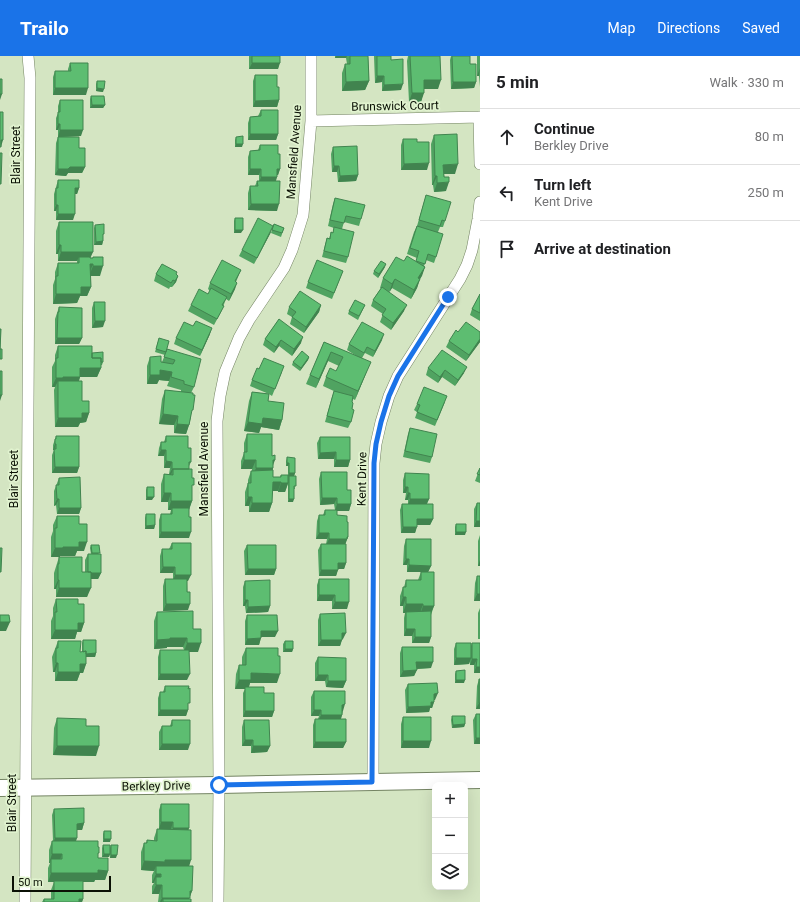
<!DOCTYPE html>
<html lang="en">
<head>
<meta charset="utf-8">
<style>
  body { margin:0; font-family:Roboto,sans-serif; background:#f2f2f2; color:#202124 }
  .controls { position:absolute; right:12px; bottom:12px; display:grid; overflow:hidden; border-radius:8px; box-shadow:0 4px 16px #0002 }
  .controls button { width:36px; height:36px; display:grid; place-items:center; padding:0; border:0; border-bottom:1px solid #e0e0e0; background:#fff; color:#202124; font:20px sans-serif }
  .scale { position:absolute; left:12px; bottom:10px; width:99px; box-sizing:border-box; padding-left:4px; border:2px solid #0b1105; border-top:0; font-size:11px; line-height:14px; white-space:nowrap; color:#0b1105; -webkit-text-stroke:3px #e1f3cf; paint-order:stroke }
  .stop { position:absolute; width:12px; height:12px; margin:-9px; border:3px solid #1a73e8; border-radius:50%; background:#fff }
  .stop.end { background:#1a73e8; border-color:#fff; box-shadow:0 1px 4px #0008 }
  .list { margin:0; padding:0; list-style:none }
  h2 { display:flex; justify-content:space-between; align-items:center; height:52px; margin:0; padding:0 16px; font-size:17px }
  h2 small { font-size:13px; font-weight:400; color:#757577 }
  .list li { display:grid; grid-template-columns:26px 1fr auto; gap:12px; align-items:center; box-sizing:border-box; height:56px; padding:0 16px; border-top:1px solid #e0e0e0 }
  .list b { display:block; font-size:15px; white-space:nowrap }
  .list p { margin:0; font-size:13px; white-space:nowrap; color:#757577 }
  .list em { font-size:13px; font-style:normal; color:#757577 }
  .icon { flex:none; width:22px; height:22px; fill:none; stroke:currentColor; stroke-width:2; stroke-linecap:round; stroke-linejoin:round }
  .map { position:relative; flex:none; width:480px; height:846px; overflow:hidden }
  header { display:flex; align-items:center; gap:24px; box-sizing:border-box; height:56px; padding:0 20px; background:#1a73e8; color:#fff }
  header strong { font-size:19px }
  nav { display:flex; gap:22px; margin-inline-start:auto; font-size:14px }
  main { display:flex }
  aside { flex:1; background:#fff }
  .map>svg:first-child { display:block }
  .lines { fill:none; stroke-linecap:round; stroke-linejoin:round }
  .street-casing { stroke:#748463; stroke-width:12 }
  .secondary-casing { stroke:#748463; stroke-width:18 }
  .street { stroke:#fff; stroke-width:11 }
  .secondary { stroke:#fff; stroke-width:16 }
  .wall { fill:#50a361 }
  .shaded-wall { fill:#41844f }
  .building { fill:#5dbd71; stroke:#41844f }
  .route { stroke:#1a73e8; stroke-width:5 }
  .labels { text-anchor:middle; stroke-width:3.5; stroke-linejoin:round; paint-order:stroke }
  .street-label { font-size:12px; fill:#0b1105; stroke:#e1f3cf }
</style>
</head>
<body>
<header>
<strong>Trailo</strong>
<nav><a>Map</a><a>Directions</a><a>Saved</a></nav>
</header>
<main>
<div class="map">
<svg width="480" height="846" viewBox="0 0 480 846">
  <rect width="100%" height="100%" fill="#d4e5c2"/>
  <g class="lines">
    <defs>
      <path id="street" d="M479,61L480,108
        M311,65L480,61
        M373,726L374,407L376,388L381,366L389,340L398,320L460,223L467,209L472,194L478,163L480,146
        M25,846L30,22L28,0
        M218,846L219,729L217,365L220,340L225,316L239,282L249,264L284,212L292,194L303,159L311,65V0"/>
      <path id="secondary" d="M0,732L219,729L480,724"/>
    </defs>
    <use href="#street" class="street-casing"/>
    <use href="#secondary" class="secondary-casing"/>
    <use href="#street" class="street"/>
    <use href="#secondary" class="secondary"/>
  </g>
  <path class="wall" d="M249,0H280L278,13H249Z
    M335,0H368L369,25L365,34L342,35V17L345,8H347L346,2H335Z
    M374,0H391V4L401,34L382,35V26L375,27Z
    M408,0H440L438,33H424L421,46H409L407,5Z
    M451,0L470,8L476,26L474,32L451,33L450,4Z
    M477,0H480V31L479,20H477Z
    M70,7L86,39H53V21L55,15H68V13Z
    M255,19L277,31L279,44L277,51H253V25Z
    M97,25L103,36L96,35V28Z
    M91,40L105,49L103,52H90V43Z
    M60,44L81,80L63,81L79,92L85,111L82,117H68L66,120L55,119L56,87L58,81V74H56V62L58,57V50Z
    M261,54L278,78L276,84H248V67L250,61L258,60Z
    M434,79L455,118H444L446,135L434,136L433,129H432L431,88Z
    M236,81L242,91H235V84Z
    M403,83L417,86L427,114H401V89Z
    M260,89L278,98L280,113L278,119H277L276,125L277,155L248,154V137L250,130H255L257,125H259V119H248V101L250,95L258,94Z
    M333,91L358,119L356,125L338,126L337,116H332L331,98Z
    M58,124L79,132L77,138H75L73,164H56V155H54V138Z
    M426,139L445,165L443,171H440L438,176L436,201L434,207L426,204L424,210L425,211L420,223L417,232L411,243L392,232L389,236L404,255L391,274L380,266L383,258L371,250L373,244L381,232H380L383,222L404,205L416,206L417,202L407,198L414,176L417,170Z
    M335,142L361,163L359,170L344,166L342,173L348,201L346,207L322,201L325,189L327,182L329,183L331,176L333,177L334,172L328,170L333,148Z
    M235,162L241,177H234V165Z
    M59,166L90,202L100,220H90L91,231L87,240H80L77,247L53,248V229L55,223V216L58,207H77V205H58V198H56V175Z
    M274,168L284,172L281,181L271,177Z
    M95,169L103,181V185L102,189H94V172Z
    M271,176L254,208L239,200L242,194Z
    M385,211L378,222L373,218L374,215Z
    M241,214L236,226L235,233L229,245L226,243L221,256L214,269L188,255L191,249L208,238L210,235L208,233L210,227Z
    M343,215L332,243L306,232L308,226Z
    M156,218L176,219L178,220L176,226L172,231H170L169,233L154,225Z
    M480,238V265L470,259L472,253Z
    M94,246L103,271L92,272V252Z
    M321,249L319,256L304,277L290,268L292,261L287,258L289,251Z
    M365,249L358,264L348,258L349,255Z
    M59,251L82,282L79,288H55V263Z
    M279,263L301,287L292,300L279,290L274,297L263,289L265,283Z
    M458,276H480V286L466,305L446,291L449,285Z
    M210,278L200,300L174,288L176,282Z
    M159,282L194,331L191,337V361L189,369L186,378L174,377V369L159,368L162,343L165,334L181,336V334L167,330L169,325L159,324L157,328H147V310L150,301L162,306L165,299L155,296Z
    M382,284L373,301L365,297L362,302L367,315L355,344L353,343L352,346L351,366L348,372L325,366L332,341L334,335L336,336L323,330L326,321L336,315L339,310L328,305L316,332L306,328L324,286L358,301L347,294L349,288Z
    M58,290L92,297L103,306L102,309H101V312L97,321H80L79,325L82,345L89,357L86,366L80,367L78,371H55L54,334L55,331H52V311L55,305V299Z
    M309,301L308,304L300,315L292,309L293,306Z
    M428,312L464,317L455,330L442,321L438,327L426,319Z
    M282,316L272,340L269,338L268,345L282,364L279,374L261,371L259,377L244,375L249,345L252,336L269,338L250,330L252,324Z
    M445,346L435,370L415,362L417,356L414,354L417,348Z
    M410,372L432,401L430,407L403,401L408,378Z
    M247,378L272,400L273,408V421H280L281,419H288V410H286V405L287,401L295,417L294,420L295,433H294L293,446H288V428L285,436H278V435H272V447L269,456H249V450H245V436L248,427V424L251,415H252V413H241V405L244,397V387Z
    M56,380L79,411L77,417H52V399L54,394H53V389Z
    M166,380L188,392L191,406L189,410V413L192,435V445L189,453V482H159V464L161,458H170L171,454H168V446H161V428L164,418H169L170,412H164V400H158L159,392L161,386H164Z
    M320,381L350,404L348,411H334V403H318L317,387Z
    M480,412V427L475,425Z
    M321,416L347,434L351,448L349,455H337V459L347,466L348,481L345,488L346,507L344,513H338L336,520H319L318,494L321,488H326L327,483H316L317,465L319,459H323L325,454H335L334,448L320,449L319,423Z
    M405,417L429,443L427,448L433,463L430,469H417L415,477H401L400,454L402,448H408V444H405L406,437H403V424Z
    M59,422L81,452L79,458H57L56,449L54,450V435Z
    M147,431L152,444H146V434Z
    M477,447L480,471H474V453Z
    M146,458L155,469L154,473H145V462Z
    M57,460L79,468L84,495H77L75,500H60L51,501V481L53,475V469Z
    M456,468L465,479H455V471Z
    M480,479V510H478V485Z
    M406,483L431,510L428,516H407V509H403L404,490Z
    M172,487L188,525H187L188,554L163,555V530L165,523H173V517H160V500L162,493H169Z
    M91,489L99,498L101,517L98,523H91L87,541H56V533H54V517L59,501L82,516H85V504L88,498H91L90,492Z
    M247,489L276,513L274,519H245L244,495Z
    M421,516L434,550L431,559V581L429,587H412V580H404V562L405,557H403V550H400V540L403,531H404L406,524H418Z
    M477,520L480,545H474L475,527Z
    M319,523H349L347,553H332V545H317V529Z
    M245,525L270,550L268,556L246,557L245,550H243V531Z
    M56,543L78,548L84,567L81,576H77L75,583H51V565L53,560V552Z
    M480,552V583H478V557Z
    M157,556L193,573L198,596H189L187,624H158V601L160,594H184L183,591H167V592L154,593V565Z
    M320,558L343,583H342L340,590H318V564Z
    M247,559L275,581H261L259,589H245V565Z
    M83,584L96,597L95,601H86V608L83,617H80L77,625H55V616H53L52,601L58,585L80,596H82V587Z
    M285,585L293,593L292,596H283V588Z
    M456,587L471,590L472,587H480V617H474V609H470V605L469,608L454,609V593Z
    M402,591L431,612L417,613L414,620L400,621V597Z
    M246,592L277,627H250L249,631L264,637L274,655L272,661H243V637L245,633H235L236,618L239,609H242V601Z
    M318,601L346,625L343,632L326,631L325,625H315V607Z
    M456,615L464,627H455V618Z
    M479,623L480,653H476L477,630Z
    M408,628L435,644H434V646L432,652H430L429,656L406,657L405,634Z
    M165,630L188,650V654L186,660H158V642L160,636H163Z
    M314,635L343,655L341,663L346,686L343,692H313V669L315,663H318L319,660H311V641Z
    M476,658H480V688H474L473,664Z
    M452,660L465,668L464,671L452,672L451,664Z
    M403,661L429,692H401V668Z
    M57,662L86,670L96,700L53,699L54,672Z
    M172,664L188,694H159V676L162,670H170Z
    M244,664L270,690L267,696L251,697V690H242V671Z
    M161,748L189,774V810L192,835L189,843L191,846H158L159,838H152V830L154,827H152V819L154,815L141,814V796L144,787H146L147,784L154,785V782L157,773H171H159V754Z
    M54,753L84,767L82,774H77L76,785L98,800V802L108,815L105,824H95L94,826H83V843L82,846H42L44,843H51V834L54,826H48V812L50,807H49V794L52,785H53L52,759Z
    M104,775L110,786H103V778Z
    M103,789L110,792L111,789L116,802H110V798L109,801H102V792Z"/>
  <path class="shaded-wall" d="M336,0H347L346,2H335Z
    M252,7H280L278,13H249Z
    M480,12L479,20H477Z
    M377,20H384L382,26L375,27Z
    M424,24H441L438,33H420Z
    M369,25L365,34L342,35L346,26Z
    M453,26H476L474,32L451,33Z
    M403,28L401,34L382,35L384,29Z
    M55,32H88L86,39H53Z
    M97,32L104,33L103,36L96,35Z
    M412,37H424L421,46H409Z
    M0,38H2L0,44Z
    M279,44L277,51H253L255,45Z
    M92,49H105L103,52H90Z
    M58,68H60L58,74H56Z
    M60,74H83L81,80L58,81Z
    M250,78H278L276,84H248Z
    M1,84H3L1,91Z
    M236,88H243L242,91H235Z
    M429,107L427,114H401L404,108Z
    M458,108L455,118H440L443,109Z
    M334,110H339L337,116H332Z
    M70,111H85L82,117H68L66,120L55,119L58,113Z
    M250,113H261L259,119H248Z
    M277,113H280L278,119H275Z
    M358,119L356,125L338,126L340,120Z
    M435,120H437L433,129H432Z
    M261,121H277L275,127H259Z
    M449,126L446,135L434,136L437,127Z
    M75,132H79L77,138H73Z
    M251,148H279L277,155L248,154Z
    M56,149H58L56,155H54Z
    M58,158H75L73,164H56Z
    M273,170L271,176L254,208Z
    M235,174H243L241,177H234Z
    M103,185L102,189H94L96,186Z
    M59,189H61L58,198H56Z
    M61,196H93L89,205L79,201L77,205H58Z
    M90,208H93L89,218Z
    M386,208L385,211L378,222L379,218Z
    M93,210H103L100,220H89Z
    M425,211L422,220L415,231L418,222Z
    M178,220L176,226L172,231L175,225Z
    M395,223L392,232L389,237L392,228Z
    M420,223L417,232L411,243L414,234Z
    M237,227L235,233L229,245L231,238Z
    M81,231H91L87,240H80L77,247L53,248L56,238Z
    M321,249L319,256L304,277L306,271Z
    M407,249L404,255L391,274L393,267Z
    M95,265H105L103,271L92,272Z
    M212,272L210,278L200,300L202,294Z
    M384,278L382,284L373,301L375,295Z
    M303,281L301,287L292,300L294,293Z
    M57,282H82L79,288H55Z
    M480,283V286L466,305L469,299Z
    M281,284L279,290L274,297L276,291Z
    M331,296L328,305L316,332L319,323Z
    M309,301L308,304L300,315L301,312Z
    M371,306L367,315L355,344L358,335Z
    M467,311L464,317L455,330L458,324Z
    M80,312H101L97,321H80L77,330L58,325L55,331H52L56,322L63,321Z
    M160,314L172,316L169,325L159,324L157,328H147L150,319Z
    M445,314L442,321L438,327L440,321Z
    M0,339H2L0,345Z
    M82,357H89L86,366L80,367L78,371H55L58,362Z
    M163,358L178,360L174,369L159,368Z
    M263,362L282,364L279,374L261,371L259,377L244,375L248,366Z
    M177,368L189,369L186,378L174,377Z
    M55,388H56L54,394H53Z
    M161,394H166L164,400H158Z
    M336,396L334,403H318L320,397Z
    M244,404H256L252,413H241Z
    M273,404H275L272,412H273L270,421H252L256,412Z
    M336,404H350L348,411H334Z
    M166,405L172,406L170,412H164Z
    M287,407H289L288,410H286Z
    M55,411H79L77,417H52Z
    M172,413H173L171,419H169Z
    M289,417H295L294,420H288Z
    M273,426H281L278,435H269Z
    M281,427H288L285,436H278Z
    M405,431H408L406,437H403Z
    M164,437H171L168,446H161Z
    M408,437H410L408,444H405Z
    M147,441H154L152,444H146Z
    M248,441H252L249,450H245Z
    M322,442H337L334,448L320,449Z
    M57,443H59L56,449L54,450Z
    M289,443H294L293,446H288Z
    M410,443H429L426,449H408Z
    M171,445H192L189,454L172,452L171,454H168Z
    M252,447H272L269,456H249Z
    M337,448H351L349,455H335Z
    M59,452H81L79,458H57Z
    M417,463H433L430,469H415Z
    M476,465H480V471H474Z
    M155,469L154,473H145L146,470Z
    M403,471H417L415,477H401Z
    M161,476H191L189,482H159Z
    M456,476H466L465,479H455Z
    M319,477H329L327,483H316Z
    M347,481H348L345,489H326L329,483Z
    M79,486H87L84,495H77L75,500H60V501H51L55,492L63,491Z
    M406,503H409L407,509H403Z
    M480,504V510H478Z
    M338,507H346L344,513H336Z
    M409,509L431,510L428,516H407Z
    M163,511H175L173,517H160Z
    M248,513H276L274,519H245Z
    M321,514H338L336,520H319Z
    M88,517H101L98,523H85Z
    M175,519H191L188,525H173Z
    M58,524H59L56,533H54Z
    M59,532H91L87,541H56Z
    M477,538H480V545H474Z
    M319,539H335L332,545H317Z
    M403,541H406L403,550H400Z
    M245,544H248L245,550H243Z
    M335,546H349L347,553H332Z
    M166,548H190L188,554L163,555Z
    M406,548H423L420,557L406,556L405,557H403Z
    M270,550L268,556L246,557L248,551Z
    M423,550H434L430,559H420Z
    M0,566H10L6,575H0Z
    M78,567H84L81,576H77L75,583H51L55,574Z
    M406,573H415L412,580H404Z
    M261,575H278L275,581H259Z
    M342,577H346L343,583L340,584Z
    M415,581H431L429,587H412Z
    M170,582H187L183,591H167V592L154,593L157,584Z
    M261,582L259,589H245L247,583Z
    M321,584H342L340,590H318Z
    M187,587H201L198,596H184Z
    M285,593H293L292,596H283Z
    M96,597L95,601H82L83,598Z
    M456,602H471L469,608L454,609Z
    M472,603H477L474,609H470Z
    M416,606H433L431,612L414,613Z
    M56,607H58L55,616H53Z
    M80,608H86L83,617H80L77,625H55L58,616Z
    M476,611H480V617H474Z
    M417,614L414,620L400,621L403,615Z
    M251,617L280,618L277,627H250L248,633L245,631V633H235L239,624Z
    M160,618H190L187,624H158Z
    M318,619H328L325,625H315Z
    M456,624H465L464,627H455Z
    M328,625H346L343,632L326,631Z
    M438,637L435,644H432L434,638Z
    M431,646H434L432,652H430L429,656L406,657L408,651Z
    M479,647H480V653H476Z
    M345,648L343,655H340L342,649Z
    M160,654H188L186,660H158Z
    M314,654H321L319,660H311Z
    M245,655H274L272,661H243Z
    M321,659H342L340,665H318Z
    M465,668L464,671L452,672L453,669Z
    M476,682H480V688H474Z
    M245,684H253L251,690H242Z
    M403,685H431L429,692H401Z
    M315,686H346L343,692H313Z
    M162,688H190L188,694H159Z
    M57,690H99L96,700L53,699Z
    M253,690H270L267,696L251,697Z
    M161,766H173L171,773H159Z
    M84,767L82,774H75L77,768Z
    M173,772H189L187,778L171,779Z
    M55,782H77L75,788H53Z
    M104,783H111L110,786H103Z
    M52,798H62L59,807L51,803L50,807H49Z
    M104,798H110L109,801H102Z
    M111,799H117L116,802H110Z
    M165,804H191L188,814L156,810L154,815L141,814L144,805Z
    M98,814L108,815L105,824H95L94,826H48L51,817Z
    M156,818H161L158,827L156,821L154,827H152Z
    M156,829H162L159,838H152Z
    M190,835H192L188,846L163,843L162,846H160L162,842Z
    M79,843H83L82,846H78Z"/>
  <path class="building" d="M252,0H280V7H252Z
    M350,0H368L369,25L346,26L345,8H350Z
    M377,0H391V4L403,3V28L384,29V20H377Z
    M410,0H440L441,24H424V37H412Z
    M452,0H470V8H476V26H453Z
    M70,7H88V32H55V15H71Z
    M255,19H277V31H279V44L255,45Z
    M0,23H2V38H0Z
    M97,25H105L104,33L97,32Z
    M91,40H104L105,49H92Z
    M60,44H83V74H60V68H58V56H60Z
    M261,54H278V78H250V61L261,60Z
    M0,56H3V84H1V91H0Z
    M457,78L458,108L443,109L444,121H449V126L437,127V120H435L434,79Z
    M243,80V88H236V81Z
    M58,81H79V92H85V111H70L68,113H58Z
    M403,83H417V86H429V107L404,108Z
    M260,89H278V98H280V113H277V121H261V113H250V95L260,94Z
    M357,90L358,119L340,120L339,110H334L333,91Z
    M0,97H2L1,128H0Z
    M58,124H79V132H75V158H58V149H56V132H58Z
    M257,125H280L279,148H251L250,130H258Z
    M426,139L451,146L445,165L442,164L440,170L419,164Z
    M335,142L365,149L361,163L346,160L344,167L330,164Z
    M235,162H243V174H235Z
    M258,162L273,170L257,202L242,194Z
    M59,166H93V196H61V189H59Z
    M104,168V178H103V185L96,186L95,169Z
    M274,168L284,172L282,177L272,174Z
    M417,170L443,178L436,201L428,198L425,208L416,205L419,195L410,192Z
    M334,171L354,176L348,201L324,195L327,182L330,183L331,176L333,177Z
    M407,200L425,211L418,222L420,223L414,234L395,223L392,228L383,222L396,201L404,205Z
    M79,201H90V202H93V201H103V210H93V208H90L91,231H81V238H56V220H58V207H79Z
    M222,204L241,214L235,225L237,227L231,238L210,227Z
    M317,204L343,215L334,237L308,226Z
    M381,205L386,208L379,218L374,215Z
    M162,208L177,216L176,218L178,220L175,225L173,224L171,227L156,218Z
    M382,231L407,249L393,267L382,259L386,253L373,244Z
    M211,232L227,241L222,249L224,250L217,263L191,249L199,233L208,238Z
    M300,235L321,249L306,271L292,261L296,256L289,251Z
    M480,238V257L472,253Z
    M355,244L365,249L359,260L349,255Z
    M94,246H105V265H95Z
    M59,251L82,252V282H57L58,256H59Z
    M279,263L303,281L294,293L281,284L276,291L265,283Z
    M196,265L212,272L202,294L176,282L184,266L193,270Z
    M362,266L384,278L375,295L367,291L364,297L349,288Z
    M466,266L480,276V283L469,299L449,285L456,274L458,276Z
    M0,273H1L0,293H2V303H0Z
    M159,282L169,285L166,296L156,293Z
    M324,286L371,306L358,335L326,321L330,312L336,315L343,301L331,296L319,323L310,319Z
    M58,290H92V302H101V312H80V321H63V322H56V302H58Z
    M167,293L201,303L194,331L184,328V325L171,321L172,316L160,314V319H150V301L161,300V306L173,308L175,304L164,301Z
    M442,294L467,311L458,324L445,314L440,321L428,312Z
    M302,295L309,301L301,312L293,306Z
    M103,296V306H101V302H92V297Z
    M264,302L284,310L275,333L252,324L257,312L259,313Z
    M0,315H2V339H0Z
    M58,325H82V345H89V357H82V362H58Z
    M424,331L447,340L437,364L417,356L420,349L417,348Z
    M165,334L193,337V339H195L193,354H192L189,369L177,368L178,360L163,358Z
    M334,335L353,340L352,346L353,347L352,353L354,354L351,366L327,360Z
    M252,336L269,338L268,345L284,347L282,364L263,362L262,368L248,366Z
    M410,372L437,378L432,401L405,395Z
    M247,378H272V400L275,399V404H273V412H256V404H244V396H247Z
    M56,380H79V411H55L54,393H56V388H55V383H56Z
    M166,380H188V392H191V406H189V413H172V406L166,405V394H161V386H166Z
    M320,381H350V404H336V396L320,397Z
    M287,401L295,402V417H289V407H287Z
    M480,412V419L477,418Z
    M173,413H192V422H194V429H192V445H171V437H164V418L173,419Z
    M273,414V421H281V419H288V427H281V426H273L272,447H252V441H248V427H251V415Z
    M321,416H347V434H351V448H337V442H322Z
    M405,417L429,418V443H410V437H408V431H405Z
    M289,420H296V430H294V443H289Z
    M80,421L81,452H59V443H57L56,429H59V422Z
    M147,431H154V441H147Z
    M477,447H480V465H476Z
    M402,448H433V463H417V471H403Z
    M172,452H189V461H191V476H161V458H172Z
    M325,454H337V459L347,460V466H348V481H347V483H329V477H319V459H325Z
    M146,458H155V469L146,470Z
    M57,460H79V468H87V486H79V491H63V492H55V472H57Z
    M456,468H466V476H456Z
    M406,483H431V510L409,509V503H406Z
    M172,487H191V519H175V511H163L162,493H172Z
    M321,488H346V507H338V514H321Z
    M91,489H99L100,497H92Z
    M247,489H276V513H248Z
    M0,492H2L1,516H0Z
    M88,498H101V517H91V516H88Z
    M59,501H82V516H91V532H59V524H58V508H59Z
    M421,516H434V550H423V548H406V541H403V531H406V524H421Z
    M477,520H480V538H477Z
    M165,523H187V536H190V548H166Z
    M319,523H349V546H335V539H319Z
    M270,524V550L248,551V544H245V525Z
    M56,543H78V548H84V567H78V574H55V556H57Z
    M193,555V573H201V587H187V582H170V583L157,584V556Z
    M431,555V581H415V573H406V556Z
    M345,557L346,577H342V584H321L320,558Z
    M0,559H9L10,566H0Z
    M247,559H277L278,575H261V582L247,583Z
    M83,584H96V597L86,598V595L83,596Z
    M58,585H81L80,596L86,595V608H80V616H58V607H56V592H58Z
    M285,585H293V593H285Z
    M456,587H471V602H456Z
    M472,587H480V611H476L477,603H472Z
    M402,591H433V606H416L417,614L403,615Z
    M246,592H278V600H280V618L251,617V624H239V609H246Z
    M160,594H189L190,618H160Z
    M318,601L346,602V625H328V619H318Z
    M465,614V624H456V615Z
    M479,623H480V647H479Z
    M437,627L438,637L434,638V646H431V650L408,651V628Z
    M165,630H189L188,633L190,632V647H188V654H160V636H165Z
    M245,631H264V637H274V655H245Z
    M314,635H345V648L342,649V659H321V654H314Z
    M476,658H480V682H476Z
    M452,660H465V668L453,669Z
    M403,661H431V685H403Z
    M57,662L86,663V670H99V690H57Z
    M315,663H346V686H315Z
    M172,664H190V688H162V670H172Z
    M244,664H269L270,690H253V684H245Z
    M161,748H189V772H173V766H161Z
    M84,752V767L77,768V782H55L54,753Z
    M157,773L191,774V804H165V806L144,805V787H147V784L157,785Z
    M104,775H111V783H104Z
    M52,785H98V791H99V797H98V802H108V815L98,814V817H51V803H62V798H52Z
    M103,789H110V798H104Z
    M111,789H118L117,799H111Z
    M156,810H193L192,835H190V842H162V829H156V821H161V818H156Z
    M54,825H83V843H79V846H44V843H54Z
    M163,843H191V846H163Z"/>
  <g class="lines">
    <path class="route" d="M219,729L372,726L374,407L376,388L381,366L389,340L398,320L448,241"/>
  </g>
  <g class="labels">
    <g class="street-label">
      <text transform="translate(395 50) rotate(-1)" y="4">Brunswick Court</text>
      <text transform="translate(294 96) rotate(-86)" y="4">Mansfield Avenue</text>
      <text transform="translate(16 99) rotate(-90)" y="4">Blair Street</text>
      <text transform="translate(204 413) rotate(-90)" y="4">Mansfield Avenue</text>
      <text transform="translate(14 423) rotate(-90)" y="4">Blair Street</text>
      <text transform="translate(362 423) rotate(-89)" y="4">Kent Drive</text>
      <text transform="translate(156 730) rotate(-1)" y="4">Berkley Drive</text>
      <text transform="translate(12 747) rotate(-90)" y="4">Blair Street</text>
    </g>
  </g>
</svg>
<div class="controls">
<button>+</button>
<button>−</button>
<button><svg class="icon" aria-label="layers" viewBox="0 0 24 24"><path d="M12 4l9 5-9 5-9-5zM3 14l9 5 9-5"/></svg></button>
</div>
<div class="scale">50 m</div>
<div class="stop" style="left:219px;top:729px"></div>
<div class="stop end" style="left:448px;top:241px"></div>
</div>
<aside>
<h2>5 min<small>Walk · 330 m</small></h2>
<ul class="list">
<li><svg class="icon" aria-label="ahead" viewBox="0 0 24 24"><path d="M12 20V5M6 11l6-6 6 6"/></svg><div><b>Continue</b><p>Berkley Drive</p></div><em>80 m</em></li>
<li><svg class="icon" aria-label="left" viewBox="0 0 24 24"><path d="M17 20v-9H6M10 6l-5 5 5 5"/></svg><div><b>Turn left</b><p>Kent Drive</p></div><em>250 m</em></li>
<li><svg class="icon" aria-label="arrive" viewBox="0 0 24 24"><path d="M6 21V4h12l-3 4 3 4H6"/></svg><div><b>Arrive at destination</b></div></li>
</ul>
</aside>
</main>
</body>
</html>
